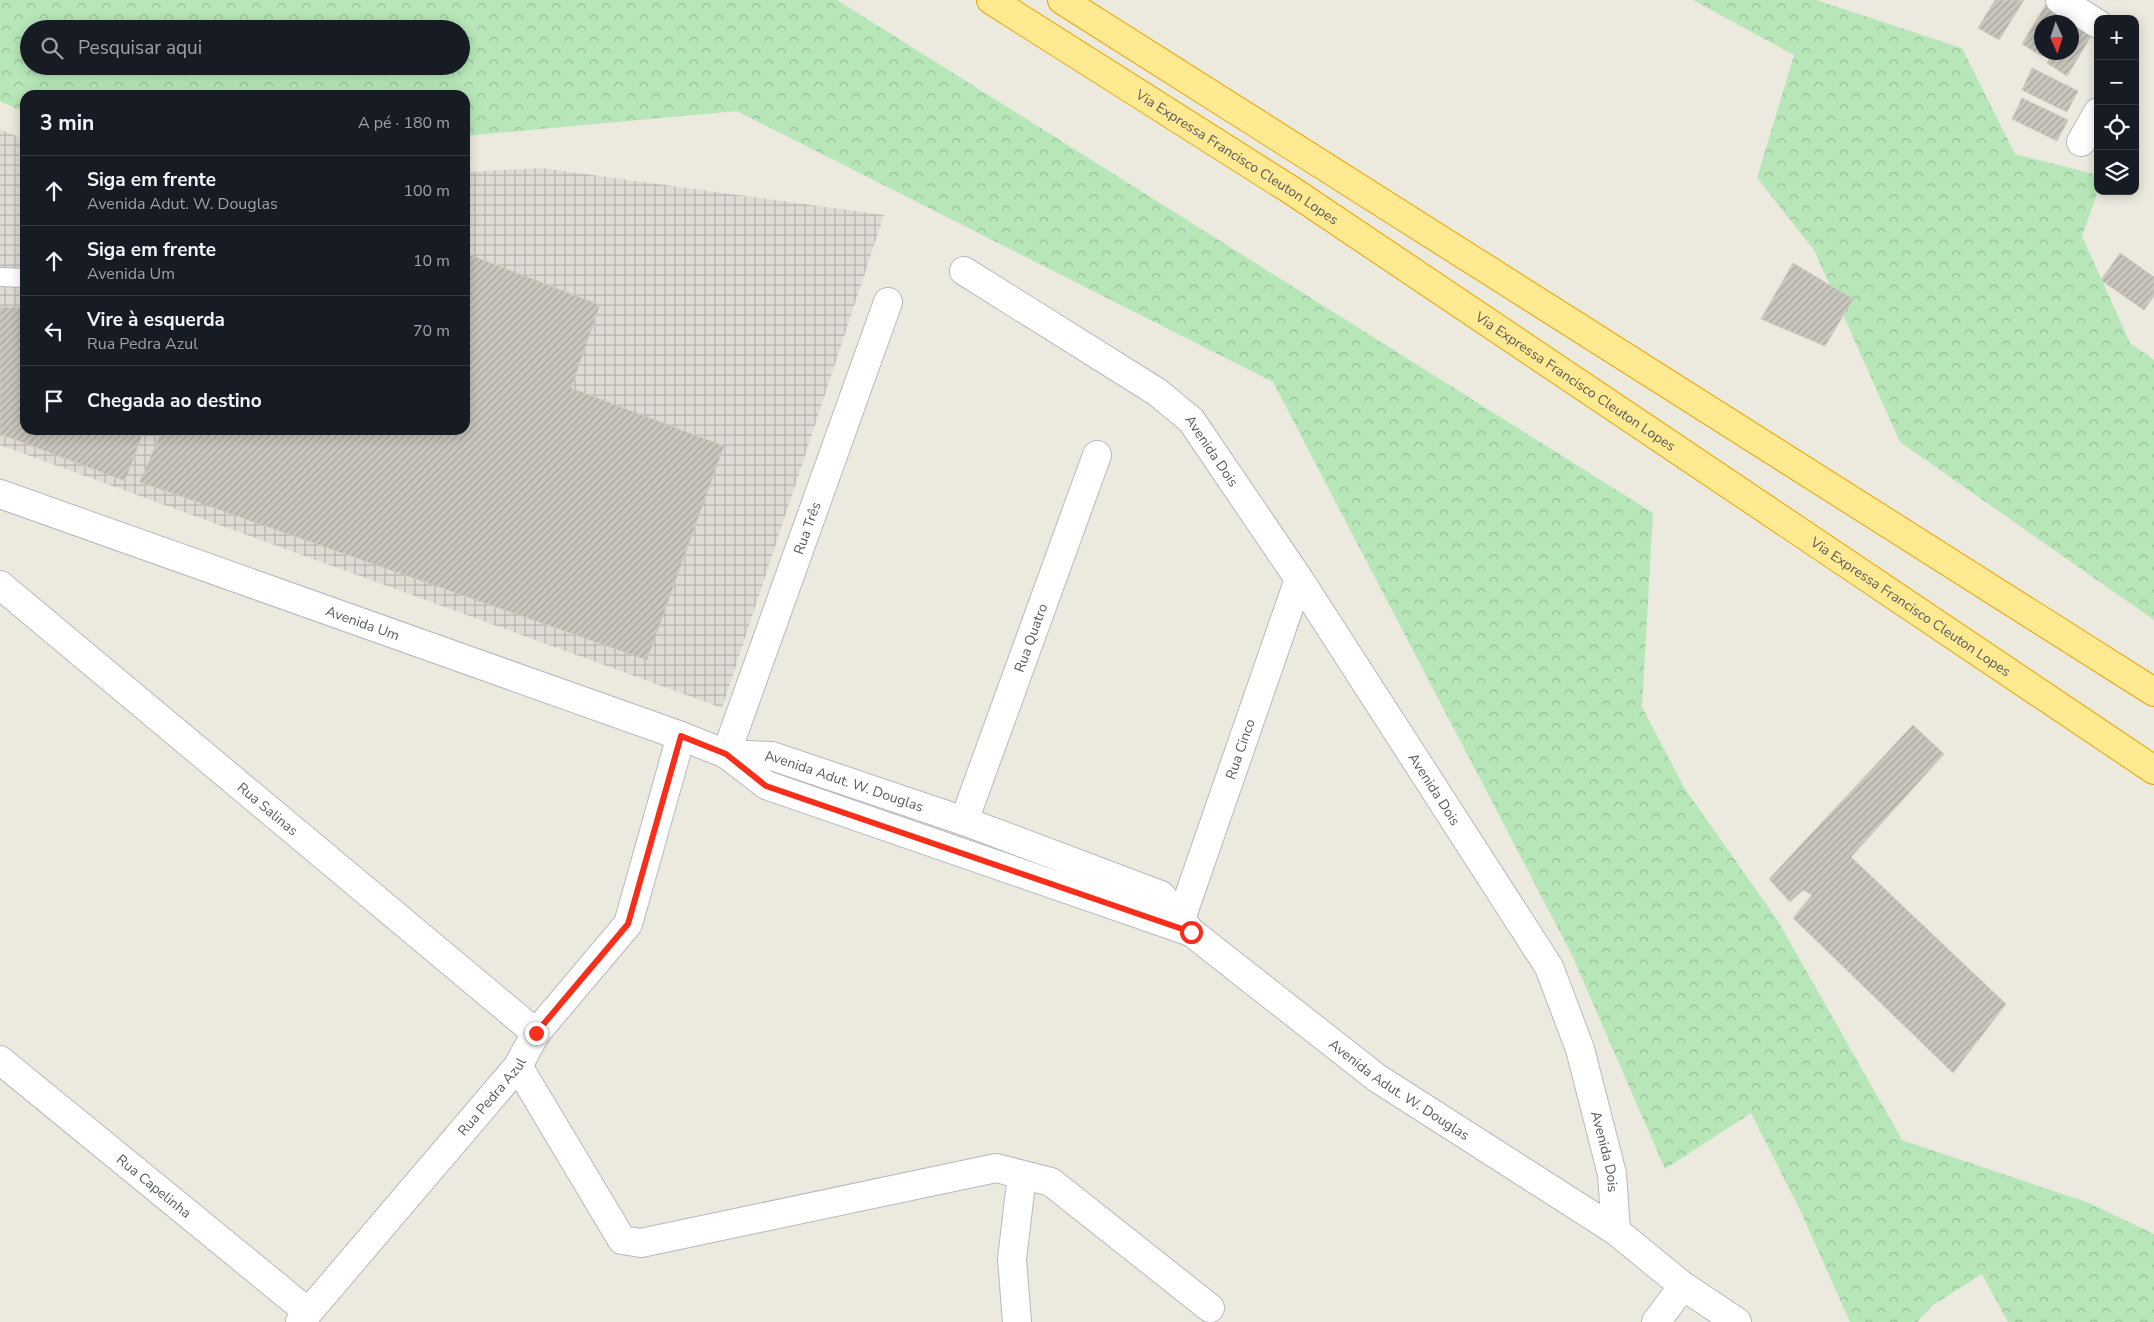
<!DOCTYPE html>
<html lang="pt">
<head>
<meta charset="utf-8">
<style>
  body { margin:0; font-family:"Nunito Sans",sans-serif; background:#20242c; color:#f1f3f6 }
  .controls { position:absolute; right:15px; top:15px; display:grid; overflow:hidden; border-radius:10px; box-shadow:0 2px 12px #0003 }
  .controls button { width:45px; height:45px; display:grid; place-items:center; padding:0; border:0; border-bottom:1px solid #363941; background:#171b24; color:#f1f3f6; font:25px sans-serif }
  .compass { position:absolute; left:2034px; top:15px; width:45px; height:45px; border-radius:50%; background:#171b24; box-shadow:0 2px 12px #0003; rotate:177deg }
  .stop { position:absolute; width:15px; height:15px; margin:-11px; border:4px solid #f72e19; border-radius:50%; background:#fff }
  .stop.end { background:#f72e19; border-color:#fff; box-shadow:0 1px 5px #0008 }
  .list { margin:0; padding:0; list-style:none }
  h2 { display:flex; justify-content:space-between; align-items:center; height:65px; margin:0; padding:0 20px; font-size:21px }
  h2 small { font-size:16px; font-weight:400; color:#9ea1a6 }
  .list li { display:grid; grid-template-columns:32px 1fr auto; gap:15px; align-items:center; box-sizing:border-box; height:70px; padding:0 20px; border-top:1px solid #363941 }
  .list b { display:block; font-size:19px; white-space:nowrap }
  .list p { margin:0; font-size:16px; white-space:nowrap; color:#9ea1a6 }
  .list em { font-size:16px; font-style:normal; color:#9ea1a6 }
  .icon { flex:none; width:28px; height:28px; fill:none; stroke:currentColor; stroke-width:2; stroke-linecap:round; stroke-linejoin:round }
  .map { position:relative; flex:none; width:2154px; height:1322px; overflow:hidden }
  .search { position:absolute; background:#171b24; box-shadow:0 2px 12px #0003; left:20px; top:20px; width:450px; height:55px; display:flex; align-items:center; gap:12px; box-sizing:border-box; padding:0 18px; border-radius:28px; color:#9ea1a6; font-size:19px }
  .panel { position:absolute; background:#171b24; box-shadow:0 2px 12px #0003; left:20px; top:90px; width:450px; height:345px; border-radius:15px }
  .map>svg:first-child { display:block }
  .industrial { fill:url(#industrial-grid) }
  .forest { fill:url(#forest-crowns); fill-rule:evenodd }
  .building { fill:url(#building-hatch); stroke:#d1cbbc }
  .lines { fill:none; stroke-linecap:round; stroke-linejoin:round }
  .service-casing { stroke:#b6b9bf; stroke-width:20 }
  .minor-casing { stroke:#b6b9bf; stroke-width:30 }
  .tertiary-casing { stroke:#b6b9bf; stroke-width:30 }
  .trunk-casing { stroke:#eaa500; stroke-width:30 }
  .service { stroke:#fff; stroke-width:18 }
  .minor { stroke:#fff; stroke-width:28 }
  .tertiary { stroke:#fff; stroke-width:28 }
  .trunk { stroke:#ffe991; stroke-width:28 }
  .route { stroke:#f72e19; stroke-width:6 }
  .labels { text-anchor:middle; stroke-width:5; stroke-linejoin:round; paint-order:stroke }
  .street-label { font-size:14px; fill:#575b61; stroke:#fff }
</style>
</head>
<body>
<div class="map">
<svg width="2154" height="1322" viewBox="0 0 2154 1322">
  <defs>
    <pattern id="industrial-grid" width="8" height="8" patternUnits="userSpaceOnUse" patternTransform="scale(1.25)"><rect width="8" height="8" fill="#dfdcd6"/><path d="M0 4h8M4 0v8" fill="none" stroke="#b8b5b1"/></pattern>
    <pattern id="forest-crowns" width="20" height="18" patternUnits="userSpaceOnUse" patternTransform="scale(1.25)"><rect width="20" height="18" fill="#b7e7b8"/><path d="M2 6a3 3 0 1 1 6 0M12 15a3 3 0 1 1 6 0" fill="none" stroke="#98be99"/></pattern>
    <pattern id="building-hatch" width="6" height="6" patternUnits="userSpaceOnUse" patternTransform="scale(1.25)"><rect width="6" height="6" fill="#c9c6bd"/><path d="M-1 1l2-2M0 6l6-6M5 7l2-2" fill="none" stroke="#a6a49d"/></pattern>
  </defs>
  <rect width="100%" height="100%" fill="#ece9de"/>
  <path class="industrial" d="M0,129L25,140V430H465V172L541,168L884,215L722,708L0,445Z"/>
  <path class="forest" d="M0,0H837L1653,513L1642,707L1685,789L1778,921L1902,1140L2089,1203L2154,1234V1322H2008L1982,1274L1933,1305L1917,1322H1850L1801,1212L1751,1113L1665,1169L1571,953L1273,382L737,111L465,136V95H25V113L0,101ZM29,29H461V66H29Z
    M1693,0H1816L1962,48L2015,154L2098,175V191L2082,236L2130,343L2154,360V620L1900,442L1814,250L1757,178L1794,55Z"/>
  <path class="building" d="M1995,0H2024L1999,40L1978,28Z
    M2048,1L2068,14L2063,22H2042V52H2045L2042,56L2022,44Z
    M2071,22L2093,33L2067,76L2047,63L2053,52H2072Z
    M2032,68L2078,91L2067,112L2022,90Z
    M2022,98L2068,120L2057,141L2012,119Z
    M465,253L600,305L571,388L724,446L647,660L140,482L162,430H465Z
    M2120,253L2154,277V296L2144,310L2101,280Z
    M1793,263L1853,299L1825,346L1761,319Z
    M0,307L25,308V430H144L125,481L0,434Z
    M1913,725L1944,754L1851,857L2006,1004L1953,1073L1793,918L1812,895L1803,890L1790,902L1769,879Z"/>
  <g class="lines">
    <defs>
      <path id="service" d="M0,277L25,278"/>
      <g id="minor">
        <path d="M2060,0L2098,24"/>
        <path d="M2081,142L2098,112"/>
        <path id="s1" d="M964,271L1157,392L1191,420L1299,579L1549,967L1580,1049L1612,1174L1616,1231"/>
        <path id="s2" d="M0,585L536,1033"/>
        <path id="s3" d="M726,754L888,302"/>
        <path id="s4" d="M964,821L1097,455"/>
        <path id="s5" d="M1181,919L1299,579"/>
        <path id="s6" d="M0,1060L308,1312"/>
        <path d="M518,1066L622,1240L641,1243L996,1168L1051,1182L1210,1308"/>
        <path d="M1017,1322L1012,1259L1022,1175"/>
        <path d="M1656,1322L1683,1286"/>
      </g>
      <g id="tertiary">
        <path id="s7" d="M0,494L681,736L726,754L766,785L1191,932"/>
        <path id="s8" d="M726,754L772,756L964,821L1161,895L1191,932L1377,1078L1616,1231L1683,1286L1737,1322"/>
        <path id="s9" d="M300,1322L518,1066L536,1033L628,924L681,736"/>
      </g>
      <g id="trunk">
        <path id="s10" d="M991,0L1294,192L2154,770"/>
        <path d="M1062,0L2154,692"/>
      </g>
    </defs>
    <use href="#service" class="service-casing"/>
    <use href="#minor" class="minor-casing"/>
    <use href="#tertiary" class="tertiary-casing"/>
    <use href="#trunk" class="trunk-casing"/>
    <use href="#service" class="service"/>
    <use href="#minor" class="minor"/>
    <use href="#tertiary" class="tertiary"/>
    <use href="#trunk" class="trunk"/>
  </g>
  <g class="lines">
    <path class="route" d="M536,1033L628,924L681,736L726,754L766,786L1191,932"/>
  </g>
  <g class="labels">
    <g class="street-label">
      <text dy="5" stroke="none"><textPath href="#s10" startOffset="292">Via Expressa Francisco Cleuton Lopes</textPath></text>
      <text dy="5" stroke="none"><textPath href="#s10" startOffset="698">Via Expressa Francisco Cleuton Lopes</textPath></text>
      <text dy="5" stroke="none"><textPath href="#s1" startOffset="309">Avenida Dois</textPath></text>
      <text dy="5" stroke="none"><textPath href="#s3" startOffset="240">Rua Três</textPath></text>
      <text dy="5" stroke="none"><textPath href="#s10" startOffset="1102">Via Expressa Francisco Cleuton Lopes</textPath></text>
      <text dy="5" stroke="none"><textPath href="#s7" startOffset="385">Avenida Um</textPath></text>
      <text dy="5" stroke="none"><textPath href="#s4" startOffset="195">Rua Quatro</textPath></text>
      <text dy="5" stroke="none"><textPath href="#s5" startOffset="180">Rua Cinco</textPath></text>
      <text dy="5" stroke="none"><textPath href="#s8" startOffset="122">Avenida Adut. W. Douglas</textPath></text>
      <text dy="5" stroke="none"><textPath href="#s1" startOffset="714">Avenida Dois</textPath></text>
      <text dy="5" stroke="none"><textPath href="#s2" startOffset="349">Rua Salinas</textPath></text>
      <text dy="5" stroke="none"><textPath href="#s8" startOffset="768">Avenida Adut. W. Douglas</textPath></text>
      <text dy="5" stroke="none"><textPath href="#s9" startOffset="296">Rua Pedra Azul</textPath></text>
      <text dy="5" stroke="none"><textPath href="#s1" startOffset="1119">Avenida Dois</textPath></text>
      <text dy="5" stroke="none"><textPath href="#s6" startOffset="199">Rua Capelinha</textPath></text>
    </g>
  </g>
</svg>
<div class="controls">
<button>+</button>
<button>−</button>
<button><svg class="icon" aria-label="locate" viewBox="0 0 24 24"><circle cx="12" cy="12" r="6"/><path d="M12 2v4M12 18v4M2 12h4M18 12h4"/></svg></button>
<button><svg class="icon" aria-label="layers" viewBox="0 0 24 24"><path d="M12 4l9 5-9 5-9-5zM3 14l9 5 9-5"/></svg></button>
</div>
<svg class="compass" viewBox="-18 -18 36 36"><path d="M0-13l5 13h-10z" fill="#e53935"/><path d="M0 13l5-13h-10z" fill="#9ea1a6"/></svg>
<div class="stop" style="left:1191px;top:932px"></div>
<div class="stop end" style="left:536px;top:1033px"></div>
<div class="search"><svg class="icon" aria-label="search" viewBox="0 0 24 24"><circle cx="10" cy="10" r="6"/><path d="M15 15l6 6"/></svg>Pesquisar aqui</div>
<section class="panel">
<h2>3 min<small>A pé · 180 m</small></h2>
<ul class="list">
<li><svg class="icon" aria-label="ahead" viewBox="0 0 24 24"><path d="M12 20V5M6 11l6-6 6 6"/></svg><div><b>Siga em frente</b><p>Avenida Adut. W. Douglas</p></div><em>100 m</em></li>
<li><svg class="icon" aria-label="ahead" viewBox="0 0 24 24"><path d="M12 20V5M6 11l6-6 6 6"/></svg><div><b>Siga em frente</b><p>Avenida Um</p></div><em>10 m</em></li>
<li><svg class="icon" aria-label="left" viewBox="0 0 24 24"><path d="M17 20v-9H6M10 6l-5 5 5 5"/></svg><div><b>Vire à esquerda</b><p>Rua Pedra Azul</p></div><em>70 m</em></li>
<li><svg class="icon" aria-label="arrive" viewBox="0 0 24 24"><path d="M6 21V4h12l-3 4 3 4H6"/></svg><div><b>Chegada ao destino</b></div></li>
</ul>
</section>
</div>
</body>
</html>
